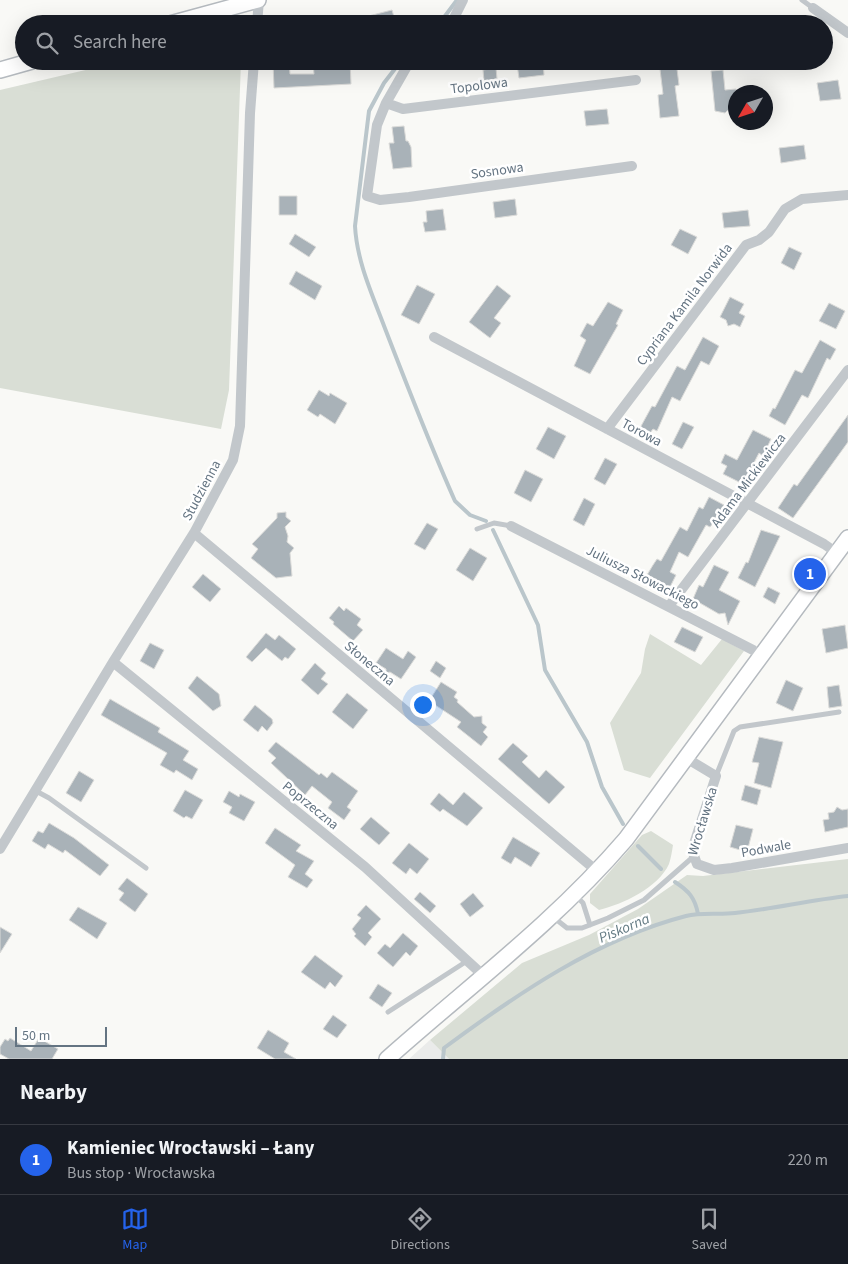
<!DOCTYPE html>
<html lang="en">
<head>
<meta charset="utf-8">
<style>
  body { margin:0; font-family:"Source Sans 3",sans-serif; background:#242831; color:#f1f3f6 }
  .compass { position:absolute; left:728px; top:85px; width:45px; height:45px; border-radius:50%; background:#171b24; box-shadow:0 5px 20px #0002; rotate:231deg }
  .scale { position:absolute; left:15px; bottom:12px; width:92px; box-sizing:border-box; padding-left:5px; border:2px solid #647482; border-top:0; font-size:14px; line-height:18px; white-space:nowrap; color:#647482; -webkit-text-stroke:4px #fff; paint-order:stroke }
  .you { position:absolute; left:422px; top:704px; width:18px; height:18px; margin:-12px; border:4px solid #fff; border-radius:50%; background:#1a73e8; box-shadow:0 0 0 8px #1a73e833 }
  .badge { display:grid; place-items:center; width:32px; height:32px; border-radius:50%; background:#2563eb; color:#fff; font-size:16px; font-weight:700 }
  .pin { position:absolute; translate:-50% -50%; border:2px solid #fff; box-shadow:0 1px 5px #0006 }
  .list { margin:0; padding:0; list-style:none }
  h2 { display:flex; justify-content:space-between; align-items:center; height:65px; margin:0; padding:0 20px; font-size:21px }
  h2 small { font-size:16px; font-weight:400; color:#9ea1a6 }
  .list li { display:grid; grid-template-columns:32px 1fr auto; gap:15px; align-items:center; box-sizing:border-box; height:70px; padding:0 20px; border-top:1px solid #363941 }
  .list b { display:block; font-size:19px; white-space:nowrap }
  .list p { margin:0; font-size:16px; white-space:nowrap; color:#9ea1a6 }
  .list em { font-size:16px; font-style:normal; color:#9ea1a6 }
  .icon { flex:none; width:28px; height:28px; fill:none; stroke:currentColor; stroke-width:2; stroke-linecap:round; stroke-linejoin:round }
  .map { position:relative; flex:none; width:848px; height:1059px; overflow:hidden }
  .search { position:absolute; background:#171b24; box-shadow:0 5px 20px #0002; left:15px; right:15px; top:15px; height:55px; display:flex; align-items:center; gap:12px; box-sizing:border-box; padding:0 18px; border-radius:28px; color:#9ea1a6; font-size:19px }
  .sheet { height:135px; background:#171b24 }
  nav { display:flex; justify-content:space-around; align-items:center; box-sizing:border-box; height:70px; border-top:1px solid #363941; background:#171b24; font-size:14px; color:#9ea1a6 }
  nav a { display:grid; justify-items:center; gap:2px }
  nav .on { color:#2563eb }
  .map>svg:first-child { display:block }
  .built { fill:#eaebea }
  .green { fill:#d9ded5 }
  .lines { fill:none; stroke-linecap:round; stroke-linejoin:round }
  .stream { stroke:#bac6cb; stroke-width:4 }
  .building { fill:#a9b2b8; stroke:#dbdbd9 }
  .secondary-casing { stroke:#b5babf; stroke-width:18 }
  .lane { stroke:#c2c7cb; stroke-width:5 }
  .street { stroke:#c2c7cb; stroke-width:10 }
  .secondary { stroke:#fff; stroke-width:15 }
  .labels { text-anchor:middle; stroke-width:5; stroke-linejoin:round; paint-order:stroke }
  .street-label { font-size:14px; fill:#647482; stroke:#fff }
  .water-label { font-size:15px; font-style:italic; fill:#637a83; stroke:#fff }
</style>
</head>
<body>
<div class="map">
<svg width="848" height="1059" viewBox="0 0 848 1059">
  <rect width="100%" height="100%" fill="#f9f9f6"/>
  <path class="built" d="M430,1040L449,1059H409Z"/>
  <path class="green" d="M124,61H241L229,390L221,429L0,388V90Z
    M650,634L701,665L722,639L744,651L650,778L624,770L610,723L641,673L645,649Z
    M651,831L673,845C672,851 671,858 669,864C658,888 623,904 599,910L590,903V894L642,835Z
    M848,859V1059H449L430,1040L522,963L589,935L638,909L687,875L703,876Z"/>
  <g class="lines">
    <path class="stream" d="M439,24L457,0
      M401,61L384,83L369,111L355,226C357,263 373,296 386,331C408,388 430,445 455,501L470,515L486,521
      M493,530L538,625L545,670L587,742L602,787L623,824
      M638,846L661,869
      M675,882C689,891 695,898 698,914
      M443,1059L444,1048C517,994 597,939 686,916C702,912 719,915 735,913C773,909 810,900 848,896"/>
  </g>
  <path class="building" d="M392,10L396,24H353V20Z
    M273,61H289L290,74H314L313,62L350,61L351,84L274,88Z
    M543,61L544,75L519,78L517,64Z
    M659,61H676L679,85L675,86L679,116L660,118L658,95L663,94Z
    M496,68L497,79L484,81L483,70Z
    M723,70L725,90L736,89V109L728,110L725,113L715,111L711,71Z
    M838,80L841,99L820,101L817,83Z
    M607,109L609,124L586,126L584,111Z
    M404,126L406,141H408L411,147L412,167L393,169L389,143H394L392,127Z
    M804,145L806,159L781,163L779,148Z
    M279,196H297V215H279Z
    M515,199L517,215L495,218L493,202Z
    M443,209L446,230L425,232L423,222H427L426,211Z
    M748,210L750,226L724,228L722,213Z
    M680,229L697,237L688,254L671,245Z
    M295,234L316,247L309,257L289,244Z
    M789,247L802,253L794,270L781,263Z
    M296,271L322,286L315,300L289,284Z
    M417,285L435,294L419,324L401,315Z
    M497,285L511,296L494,318L501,323L490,338L469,322Z
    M730,297L744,304L739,313L745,316L740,327L734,324L728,326L726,320L720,317Z
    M608,302L623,310L616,324L618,325L590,374L574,366L586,340L580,336L587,323L593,326Z
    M829,303L845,311L836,329L819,321Z
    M703,337L719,346L709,365L701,361L680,401L672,397L657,431L653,429L650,433L640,428L652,406L655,407L677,366L685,370Z
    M820,340L836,349L830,360L827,358L808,398L802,395L785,425L769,416L773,408L775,409L795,370L802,373Z
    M319,390L329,396L330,393L347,403L335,424L320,414L318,417L307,410Z
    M848,415V442L793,518L778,508L794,484L797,486Z
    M683,422L694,427L682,449L672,444Z
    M548,427L566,436L554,459L536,449Z
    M753,430L771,439L763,456L759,453L745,480L742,478L739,482L723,474L727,466L721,463L725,454L737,460Z
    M605,458L617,464L605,485L594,479Z
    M525,470L543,479L531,502L514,493Z
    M709,497L724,505L717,518L710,527L706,525L688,557L679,552L670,572L676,575L669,589L653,581L655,579L647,575L653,565L657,559L661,561L680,527L687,531L699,507L703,509Z
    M584,498L595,504L584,526L573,520Z
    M286,512V517L291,521L285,527L288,536L287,542L294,548L290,553L292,576L276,578L251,558L258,549L252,544L277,518V513Z
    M427,523L438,529L425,550L414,544Z
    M761,530L780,536L755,587L738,578L746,562L748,563Z
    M470,548L487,558L473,581L456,570Z
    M714,565L729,572L719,590L740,601L728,625L725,613L719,614L693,599L699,585L703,587Z
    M203,574L221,589L210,602L192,587Z
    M768,587L780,593L775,604L763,597Z
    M339,606L344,611L346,608L353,613L361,619L357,625L363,630L353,641L333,624L334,622L329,618Z
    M845,625L848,648L826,653L822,629Z
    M682,627L703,637L695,652L674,642Z
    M266,633L275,640L279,635L296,649L288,659L285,657L282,661L266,648L252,662L246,657Z
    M150,643L164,650L154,669L140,661Z
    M386,648L403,659L408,651L416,657L401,679L390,672L386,673V669L376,663Z
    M436,661L446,668L440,678L430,671Z
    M315,663L326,673L321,679L328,684L318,695L301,680Z
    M197,676L219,694L221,706L213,711L188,688Z
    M786,680L803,688L793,711L776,703Z
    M441,682L457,692L454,697L458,700L457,702L474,717L482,716V723L487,727L483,732L488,737L481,746L457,727L461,722L429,701Z
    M839,685L842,706L829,708L827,687Z
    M347,693L368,710L353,729L332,712Z
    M110,699L160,728L158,732L189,751L183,760L198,769L192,780L176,770L174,773L160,765L167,753L101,715Z
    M255,705L272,719L273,723L267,731L262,726L258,732L243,720Z
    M759,737L783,742L771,788L754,783L759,763L752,762Z
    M276,742L319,775L321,773L327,778L332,772L358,791L347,807L351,810L344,820L328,808L332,802L312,786L305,795L271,763L276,758L268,751Z
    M513,743L528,756L522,762L539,778L546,770L565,787L549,804L498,759Z
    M79,771L94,780L81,802L66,793Z
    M745,785L761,790L757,805L741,800Z
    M185,790L203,800L192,819L186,816L184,818L173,811Z
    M229,791L239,797L240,794L255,802L244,821L229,813L232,807L223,802Z
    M464,792L483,808L467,826L443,809L440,812L430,804L439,793L453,805Z
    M837,807L842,810L848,809V827L825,832L823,820L829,819L828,813L834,812Z
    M371,817L390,833L379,845L360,829Z
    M49,823L74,838L109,865L100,876L65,850L63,853L48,844L45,849L32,841L38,831L43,833Z
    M736,825L753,829L747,852L730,847Z
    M275,828L301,845L296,851L314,861L305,874L313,880L307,888L288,877L295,865L265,843Z
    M513,837L540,853L531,867L515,857L511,864L501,858Z
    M409,843L429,859L417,874L410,868L406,874L392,863Z
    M127,878L148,894L135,912L119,900L124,893L118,889Z
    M420,892L436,906L430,913L414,899Z
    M473,893L484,906L470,917L460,904Z
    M366,905L381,919L368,933L372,937L365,946L354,936L356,934L352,929L361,918L357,915Z
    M78,907L107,923L97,939L69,920Z
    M0,927L12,934L0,953Z
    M403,933L418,946L410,956L406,952L393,967L377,953L385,944L390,948Z
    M315,955L343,976L335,987L330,982L325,989L301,972Z
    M378,984L392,993L382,1007L369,998Z
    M333,1015L347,1025L337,1038L323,1029Z
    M268,1030L289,1043L284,1052L296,1059H275L257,1048Z
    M10,1038L31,1051L39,1038L58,1049L52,1059H9L0,1054V1047L5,1039L8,1041Z"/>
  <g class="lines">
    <defs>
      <path id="secondary" d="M170,24L258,0
        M0,70L32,61
        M387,1059C469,986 554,923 626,839L848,538"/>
    </defs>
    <use href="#secondary" class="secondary-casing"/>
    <path class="lane" d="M802,0L813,8
      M477,529L494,523L511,526
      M716,776L734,731L740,727L839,712
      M36,791L49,798L146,868
      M575,895L583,903L590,925
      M553,917L567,928H582L608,918L644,900L693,857
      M388,1012L467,961"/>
    <path class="street" d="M813,8L848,33
      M257,24L259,0
      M451,24L463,0
      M410,61L386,103L377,125L367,196L380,200L409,197L632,166
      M386,103L403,109L636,80
      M434,337L824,544L837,553
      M607,429L746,245L759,240L769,232L785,209L802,199L848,195
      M511,526L753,650L760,656
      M194,533L598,872
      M669,606L848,370
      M113,662L365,867L485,977
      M686,758L716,776L692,850L697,864L714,870L732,868L848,848
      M0,849L113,662L194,533L233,460L240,426L250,113L254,61"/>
    <use href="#secondary" class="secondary"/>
  </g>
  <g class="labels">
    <g class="street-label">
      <text transform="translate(479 85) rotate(-7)" y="5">Topolowa</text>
      <text transform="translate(497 170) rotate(-8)" y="5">Sosnowa</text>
      <text transform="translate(684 304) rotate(-53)" y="5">Cypriana Kamila Norwida</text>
      <text transform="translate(642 432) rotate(28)" y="5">Torowa</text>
      <text transform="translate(748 480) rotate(-53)" y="5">Adama Mickiewicza</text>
      <text transform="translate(201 490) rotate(-62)" y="5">Studzienna</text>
      <text transform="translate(643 577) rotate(27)" y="5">Juliusza Słowackiego</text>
      <text transform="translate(370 663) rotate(40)" y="5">Słoneczna</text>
      <text transform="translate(311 805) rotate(39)" y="5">Poprzeczna</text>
      <text transform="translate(702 821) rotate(-73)" y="5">Wrocławska</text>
      <text transform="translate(766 848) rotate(-10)" y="5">Podwale</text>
    </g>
    <g class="water-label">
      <text transform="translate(624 928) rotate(-23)" y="5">Piskorna</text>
    </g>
  </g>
</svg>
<svg class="compass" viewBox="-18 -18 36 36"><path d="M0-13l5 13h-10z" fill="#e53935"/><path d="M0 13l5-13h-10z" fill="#9ea1a6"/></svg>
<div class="scale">50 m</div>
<div class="you"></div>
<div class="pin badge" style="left:810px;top:574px">1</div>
<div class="search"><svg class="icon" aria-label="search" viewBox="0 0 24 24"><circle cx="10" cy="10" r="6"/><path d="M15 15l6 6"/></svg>Search here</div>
</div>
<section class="sheet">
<h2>Nearby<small></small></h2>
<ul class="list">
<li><span class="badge">1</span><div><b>Kamieniec Wrocławski – Łany</b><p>Bus stop · Wrocławska</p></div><em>220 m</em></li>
</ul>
</section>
<nav>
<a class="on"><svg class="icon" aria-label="map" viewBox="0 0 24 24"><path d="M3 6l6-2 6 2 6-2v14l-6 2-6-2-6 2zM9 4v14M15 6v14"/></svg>Map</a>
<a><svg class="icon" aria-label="directions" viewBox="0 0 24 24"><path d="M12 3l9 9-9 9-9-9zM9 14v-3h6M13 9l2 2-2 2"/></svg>Directions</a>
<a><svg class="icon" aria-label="saved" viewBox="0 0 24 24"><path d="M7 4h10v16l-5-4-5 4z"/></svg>Saved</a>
</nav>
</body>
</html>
